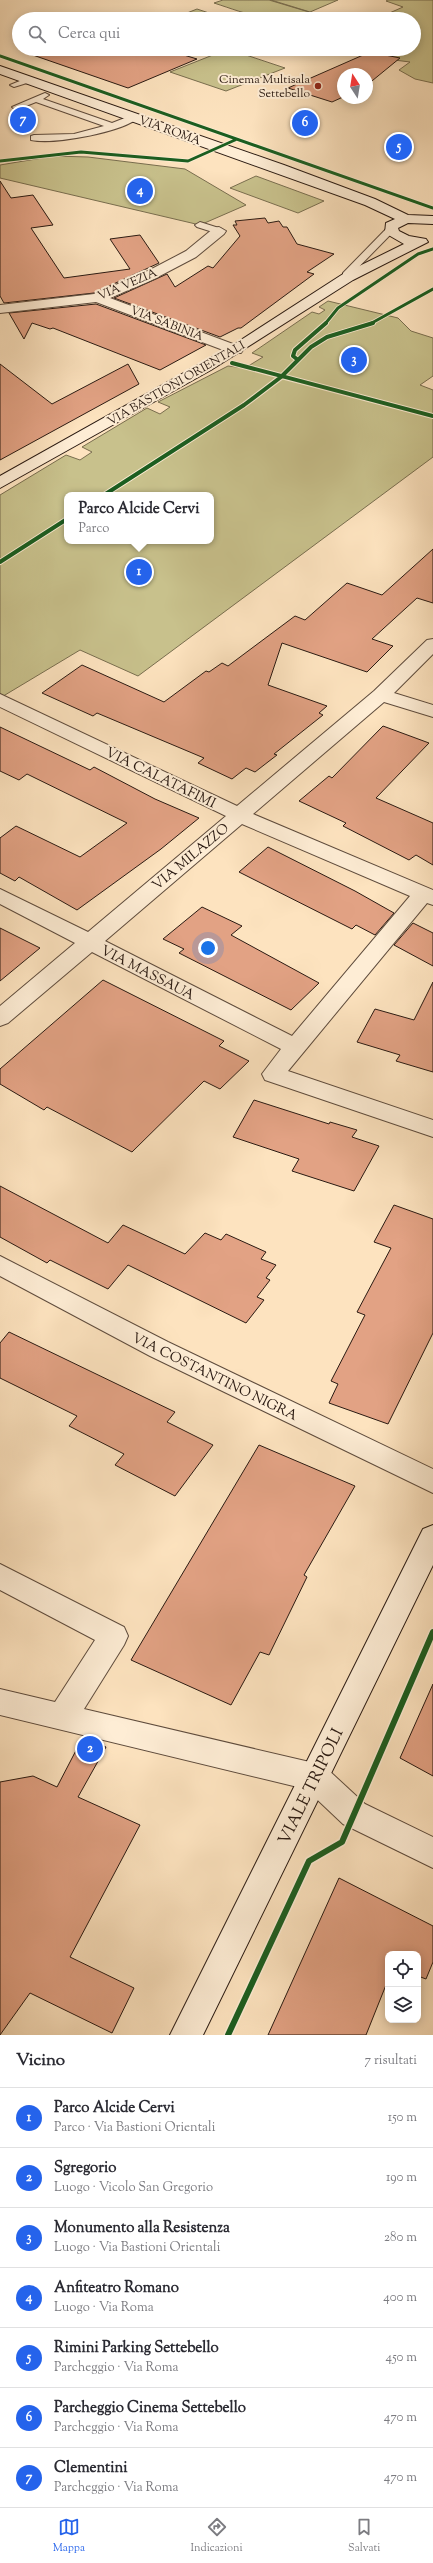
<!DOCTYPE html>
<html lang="it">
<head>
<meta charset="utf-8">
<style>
  body { margin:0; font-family:"Sorts Mill Goudy",serif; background:#f2f2f3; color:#2b2b33 }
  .controls { position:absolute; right:12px; bottom:12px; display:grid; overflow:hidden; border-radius:8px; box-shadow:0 2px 10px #0003 }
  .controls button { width:36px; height:36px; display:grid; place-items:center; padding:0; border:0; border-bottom:1px solid #e1e1e2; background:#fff; color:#2b2b33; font:20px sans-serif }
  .compass { position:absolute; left:337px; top:68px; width:36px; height:36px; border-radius:50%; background:#fff; box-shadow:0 2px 10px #0003; rotate:348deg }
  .you { position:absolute; left:208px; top:948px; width:14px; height:14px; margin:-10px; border:3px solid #fff; border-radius:50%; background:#1a73e8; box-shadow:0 0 0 6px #1a73e833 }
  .badge { display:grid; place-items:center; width:26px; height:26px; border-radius:50%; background:#2563eb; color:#fff; font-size:13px; font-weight:700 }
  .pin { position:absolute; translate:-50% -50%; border:2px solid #fff; box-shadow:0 1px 4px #0006 }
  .popup { position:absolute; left:64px; top:492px; width:150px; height:52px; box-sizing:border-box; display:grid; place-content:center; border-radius:8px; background:#fff; filter:drop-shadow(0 1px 3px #0005); font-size:13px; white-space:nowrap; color:#7c7c81 }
  .popup b { font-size:15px; color:#2b2b33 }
  .popup::after { content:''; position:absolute; left:50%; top:100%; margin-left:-8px; border:8px solid transparent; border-top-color:#fff }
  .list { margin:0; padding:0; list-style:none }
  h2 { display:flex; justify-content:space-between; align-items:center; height:52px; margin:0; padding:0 16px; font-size:17px }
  h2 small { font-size:13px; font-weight:400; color:#7c7c81 }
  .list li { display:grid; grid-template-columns:26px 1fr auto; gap:12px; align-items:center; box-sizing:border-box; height:60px; padding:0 16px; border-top:1px solid #e1e1e2 }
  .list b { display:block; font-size:15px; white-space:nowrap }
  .list p { margin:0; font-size:13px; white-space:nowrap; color:#7c7c81 }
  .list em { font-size:13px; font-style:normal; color:#7c7c81 }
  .icon { flex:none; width:22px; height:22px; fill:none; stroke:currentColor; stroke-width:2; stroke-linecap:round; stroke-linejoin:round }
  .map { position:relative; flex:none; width:433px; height:2035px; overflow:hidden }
  .search { position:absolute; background:#fff; box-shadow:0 2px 10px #0003; left:12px; right:12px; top:12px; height:44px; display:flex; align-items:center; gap:10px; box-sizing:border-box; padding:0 14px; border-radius:22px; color:#7c7c81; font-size:15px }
  .sheet { height:472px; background:#fff }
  nav { display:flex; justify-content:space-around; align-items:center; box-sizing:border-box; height:56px; border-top:1px solid #e1e1e2; background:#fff; font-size:11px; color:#7c7c81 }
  nav a { display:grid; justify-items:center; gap:2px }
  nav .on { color:#2563eb }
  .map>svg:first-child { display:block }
  .green { fill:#c8c18c; stroke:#796e4f; fill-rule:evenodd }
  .building { fill:#e2a284; stroke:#2a1a12 }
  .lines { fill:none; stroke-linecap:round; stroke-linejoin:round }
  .lane-casing { stroke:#5f4c3d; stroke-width:2 }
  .street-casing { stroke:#5f4c3d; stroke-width:2 }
  .secondary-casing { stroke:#2a1a12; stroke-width:2 }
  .lane { fill:#feedd5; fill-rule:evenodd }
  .street { fill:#feedd5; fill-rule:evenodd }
  .secondary { fill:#feedd5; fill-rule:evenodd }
  .cycleway-far2-casing { stroke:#feedd5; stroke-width:4.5 }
  .cycleway-far1-casing { stroke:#feedd5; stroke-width:6 }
  .cycleway-casing { stroke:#feedd5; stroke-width:9 }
  .cycleway-far2 { stroke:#1b5e20; stroke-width:3 }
  .cycleway-far1 { stroke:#1b5e20; stroke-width:4 }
  .cycleway { stroke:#1b5e20; stroke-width:6 }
  .poi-dot { fill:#8f2418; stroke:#feedd5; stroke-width:1.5 }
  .labels { text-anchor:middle; stroke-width:4; stroke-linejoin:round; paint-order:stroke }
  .far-poi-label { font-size:12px; fill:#2a1a12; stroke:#feedd5; text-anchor:end }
  .far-street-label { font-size:12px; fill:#2a1a12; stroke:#feedd5 }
  .street-label { font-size:14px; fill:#2a1a12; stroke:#feedd5 }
  .near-street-label { font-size:17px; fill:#2a1a12; stroke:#feedd5 }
</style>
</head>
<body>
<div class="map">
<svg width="433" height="2035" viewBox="0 0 433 2035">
  <rect width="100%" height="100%" fill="#fde3bf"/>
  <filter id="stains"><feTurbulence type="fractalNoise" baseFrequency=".005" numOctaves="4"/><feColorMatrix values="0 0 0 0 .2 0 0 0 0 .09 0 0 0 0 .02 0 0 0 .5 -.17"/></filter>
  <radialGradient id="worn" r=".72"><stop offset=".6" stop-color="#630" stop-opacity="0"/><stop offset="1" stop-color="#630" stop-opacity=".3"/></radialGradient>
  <path class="green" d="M223,0H269L309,12C274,26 248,14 214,3Z
    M271,0H338L310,12Z
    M388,0H433V83L415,79L399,70L410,62L316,50L414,49V19H376L403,7L386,1Z
    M197,9L227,19H172Z
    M228,49L285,68L226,91L170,72Z
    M54,156L88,157L185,169L246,205L200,225L0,178V165Z
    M256,176L324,201L298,213L230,188Z
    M328,301L398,318L411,331L433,338V376L420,385L433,390V457L138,676L80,650L0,698V495L66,455L80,460L92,452L82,447L147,408L160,414L170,407L158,402L228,366L245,368L263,357L252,353L312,312L319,314L325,310L319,307ZM67,495H211V541H67Z"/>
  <path class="building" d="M27,49H164L197,59L128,88L27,53Z
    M370,52L400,58L367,85V74H343V97L332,102L288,88Z
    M0,181L11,198L33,195L53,225L31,228L64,278L130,269L110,239L140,235L159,263L94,293L4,303L0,296Z
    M265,218L268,223L279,221L283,227H287L297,244L334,254L307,272L314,274L241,328H238L220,337L114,298L167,274L175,287L208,266L213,268L240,236L233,225H237L235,221Z
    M96,304L206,345L160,370L53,328L50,329L32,323L24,339L9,313Z
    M0,364L52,404L128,364L139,384L0,460Z
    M433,549V603L417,598L372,639L393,646L367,672L282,643L268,685L327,706L319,713L323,715L274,754L277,755L255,772L246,768L232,779L198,763L204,758L97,713L93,716L42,693L82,665L164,702L206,671L209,672L222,663L228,666L295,616L305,620L347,583L382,595Z
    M383,726L429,743L376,798L433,823V865L416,855L409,860L343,826L346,823L299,801L329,776L332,778Z
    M0,727L90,770L94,767L155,799L199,818L161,849L77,910L19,877L15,881L0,873V838L16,826L80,857L127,823L27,774L19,780L0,771Z
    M268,847L355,891L394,913L375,935L356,925L352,929L239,872Z
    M202,907L242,926L231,935L319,983L291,1010L179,953L184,949L163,939Z
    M413,923L433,933V966L394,945Z
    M0,928L40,948L0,981Z
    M103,980L224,1041L219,1046L249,1061L220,1089L204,1081L132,1152L47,1107L44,1110L0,1084V1069Z
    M433,982V1072L396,1061L400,1055L357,1042L375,1009L414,1020Z
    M254,1100L329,1124L330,1122L357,1130L352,1137L379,1146L354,1191L292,1171L299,1159L233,1137Z
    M0,1186L108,1243L123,1225L185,1254L205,1233L221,1240L226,1234L266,1252L261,1259L276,1265L266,1278L270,1280L257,1297L264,1300L246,1323L128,1265L108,1289L50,1260L47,1263L0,1237Z
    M394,1205L433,1219V1333L388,1424L329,1403L338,1384L331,1381L365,1315L357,1312L391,1248L374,1242Z
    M9,1332L175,1412L167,1422L213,1445L175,1496L115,1465L124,1454L69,1426L77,1416L0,1378V1343Z
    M259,1445L355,1486L304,1575L307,1577L269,1655L260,1652L231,1705L131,1660Z
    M433,1684V1776L400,1758Z
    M83,1737L106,1747L78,1797L140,1825L70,1957L134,1988L112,2033L30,1993L0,2035V1782L33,1776L57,1787Z
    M339,1878L433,1926V1962L426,1979L418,1976V1954H388V1980L366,2035H268Z"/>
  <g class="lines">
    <defs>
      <path id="lane" d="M27,78L31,80L30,82L14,87L10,85Z
        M45,93L49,95L43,99L112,123L135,114L139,117C124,132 53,145 31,140V136L34,135L74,134L104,126L36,102L16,110L12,107Z
        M200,222L222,229L224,231L219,234L197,227L195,225Z
        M387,228L395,230L349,277H343V273Z"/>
      <path id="street" d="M219,227L226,231L224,234L196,257L154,279L110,298L241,347L243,350L241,353H231L96,302L0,313V305L94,294L144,273L186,251L214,228Z
        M433,639V654L394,693L433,705V717L384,702L253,814L433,890V905L427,903L288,1071L433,1120V1137L265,1080L262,1074L281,1049L92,952L8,1023L0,1026V1006L75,943L0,904V889L88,932L226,816L0,707V694L237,806L374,691L427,640ZM242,824L410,896L292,1036L105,941Z
        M0,1256L168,1342L433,1469V1493L150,1356L0,1276Z
        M0,1564L124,1627L128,1636L124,1645L84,1709L314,1763L325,1767L365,1804L433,1837V1868L343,1824L306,1789L0,1715V1689L55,1702L95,1640L0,1590Z"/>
      <path id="secondary" d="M0,66L284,165L375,199L408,215L433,216V224L408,223L398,228L399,231L409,236L426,239L428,242L353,280L211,370L0,488V476L230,347L343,274L404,244L385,233L386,223L395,219L365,205L0,74Z
        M433,1525V1565L203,2035H170L423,1529Z"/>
    </defs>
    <use href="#lane" class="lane-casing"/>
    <use href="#street" class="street-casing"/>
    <use href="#secondary" class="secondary-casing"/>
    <use href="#lane" class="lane"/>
    <use href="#street" class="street"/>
    <use href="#secondary" class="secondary"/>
    <defs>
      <path id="cycleway-far2" d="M0,56L433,208
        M0,161L81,152L188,161L235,140
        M325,324L338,308L418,254L433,249
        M370,324L433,289"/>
      <path id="cycleway-far1" d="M298,360L293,356L295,350L326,323
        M232,363L433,416
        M104,495L244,405L281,377L311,347L327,337L373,323
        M0,562L67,519"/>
      <path id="cycleway" d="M228,2035L309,1861L342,1842L433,1632"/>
    </defs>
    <use href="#cycleway-far2" class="cycleway-far2-casing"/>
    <use href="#cycleway-far1" class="cycleway-far1-casing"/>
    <use href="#cycleway" class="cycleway-casing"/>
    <use href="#cycleway-far2" class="cycleway-far2"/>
    <use href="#cycleway-far1" class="cycleway-far1"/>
    <use href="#cycleway" class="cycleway"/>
  </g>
  <circle class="poi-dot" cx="318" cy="86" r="4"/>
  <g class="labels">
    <g class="far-poi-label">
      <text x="310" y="83">Cinema Multisala<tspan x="310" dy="14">Settebello</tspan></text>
    </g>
    <g class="far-street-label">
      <text transform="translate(170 130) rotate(20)" y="4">VIA ROMA</text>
      <text transform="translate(127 284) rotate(-23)" y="4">VIA VEZIA</text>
      <text transform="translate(167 323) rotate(21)" y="4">VIA SABINIA</text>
      <text transform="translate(176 383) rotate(-30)" y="4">VIA BASTIONI ORIENTALI</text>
    </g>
    <g class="street-label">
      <text transform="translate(161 777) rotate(26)" y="5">VIA CALATAFIMI</text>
      <text transform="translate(190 856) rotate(-40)" y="5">VIA MILAZZO</text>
      <text transform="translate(148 972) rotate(27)" y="5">VIA MASSAUA</text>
      <text transform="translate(215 1376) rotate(26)" y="5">VIA COSTANTINO NIGRA</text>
    </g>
    <g class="near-street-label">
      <text transform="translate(310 1786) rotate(-64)" y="6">VIALE TRIPOLI</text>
    </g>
  </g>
  <rect width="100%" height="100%" filter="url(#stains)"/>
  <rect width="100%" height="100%" fill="url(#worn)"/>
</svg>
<div class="controls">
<button><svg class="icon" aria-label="locate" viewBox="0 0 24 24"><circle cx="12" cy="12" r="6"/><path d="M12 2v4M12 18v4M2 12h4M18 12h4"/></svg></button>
<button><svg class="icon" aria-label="layers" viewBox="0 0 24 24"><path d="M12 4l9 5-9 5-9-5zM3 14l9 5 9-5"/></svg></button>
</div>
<svg class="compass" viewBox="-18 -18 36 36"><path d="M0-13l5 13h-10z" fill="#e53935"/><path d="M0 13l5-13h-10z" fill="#7c7c81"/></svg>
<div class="you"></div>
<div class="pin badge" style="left:139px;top:572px">1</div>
<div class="popup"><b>Parco Alcide Cervi</b>Parco</div>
<div class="pin badge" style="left:90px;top:1749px">2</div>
<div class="pin badge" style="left:354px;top:360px">3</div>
<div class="pin badge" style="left:140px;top:191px">4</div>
<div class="pin badge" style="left:399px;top:147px">5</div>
<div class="pin badge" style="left:305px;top:123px">6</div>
<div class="pin badge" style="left:23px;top:120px">7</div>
<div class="search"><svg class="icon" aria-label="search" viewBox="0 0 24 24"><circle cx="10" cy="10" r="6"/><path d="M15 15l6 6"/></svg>Cerca qui</div>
</div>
<section class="sheet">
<h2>Vicino<small>7 risultati</small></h2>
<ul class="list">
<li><span class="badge">1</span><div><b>Parco Alcide Cervi</b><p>Parco · Via Bastioni Orientali</p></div><em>150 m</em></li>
<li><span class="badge">2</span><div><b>Sgregorio</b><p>Luogo · Vicolo San Gregorio</p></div><em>190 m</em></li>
<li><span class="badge">3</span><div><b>Monumento alla Resistenza</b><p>Luogo · Via Bastioni Orientali</p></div><em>280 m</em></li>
<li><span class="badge">4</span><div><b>Anfiteatro Romano</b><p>Luogo · Via Roma</p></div><em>400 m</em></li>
<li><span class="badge">5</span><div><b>Rimini Parking Settebello</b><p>Parcheggio · Via Roma</p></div><em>450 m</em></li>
<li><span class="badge">6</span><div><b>Parcheggio Cinema Settebello</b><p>Parcheggio · Via Roma</p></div><em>470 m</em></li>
<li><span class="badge">7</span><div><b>Clementini</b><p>Parcheggio · Via Roma</p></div><em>470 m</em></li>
</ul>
</section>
<nav>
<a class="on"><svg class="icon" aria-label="map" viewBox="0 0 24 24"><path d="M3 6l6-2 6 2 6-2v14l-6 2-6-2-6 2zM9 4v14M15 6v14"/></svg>Mappa</a>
<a><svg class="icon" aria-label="directions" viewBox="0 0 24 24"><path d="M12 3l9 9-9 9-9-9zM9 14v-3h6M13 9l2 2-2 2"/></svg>Indicazioni</a>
<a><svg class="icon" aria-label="saved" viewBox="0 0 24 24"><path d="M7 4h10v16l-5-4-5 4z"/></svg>Salvati</a>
</nav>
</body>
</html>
